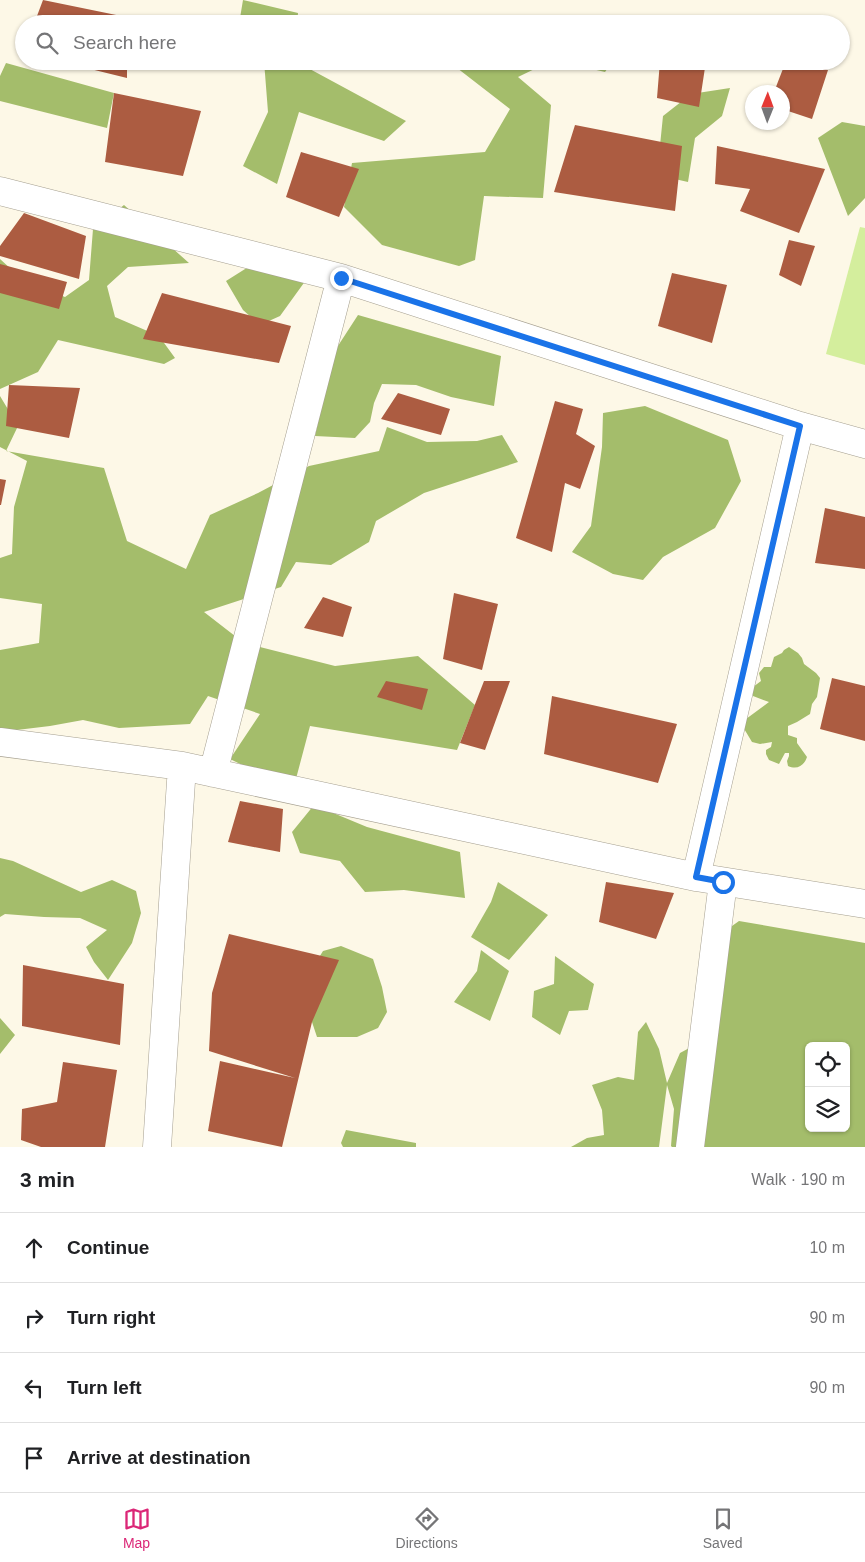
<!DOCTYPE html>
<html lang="en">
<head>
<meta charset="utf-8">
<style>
  body { margin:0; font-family:Arial,sans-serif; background:#f6f6f6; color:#202124 }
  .controls { position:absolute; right:15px; bottom:15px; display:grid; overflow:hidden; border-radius:8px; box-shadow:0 1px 4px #0004 }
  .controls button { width:45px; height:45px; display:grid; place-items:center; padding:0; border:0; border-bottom:1px solid #e0e0e0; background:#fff; color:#202124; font:25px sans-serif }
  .compass { position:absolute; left:745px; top:85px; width:45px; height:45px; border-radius:50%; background:#fff; box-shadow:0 1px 4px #0004; rotate:1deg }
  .stop { position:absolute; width:15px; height:15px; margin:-11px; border:4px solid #1a73e8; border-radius:50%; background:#fff }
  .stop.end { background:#1a73e8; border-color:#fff; box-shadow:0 1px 5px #0008 }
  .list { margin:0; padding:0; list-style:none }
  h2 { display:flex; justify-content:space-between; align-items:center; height:65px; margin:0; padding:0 20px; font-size:21px }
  h2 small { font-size:16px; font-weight:400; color:#757577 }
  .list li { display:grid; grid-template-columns:32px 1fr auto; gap:15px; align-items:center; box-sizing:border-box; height:70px; padding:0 20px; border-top:1px solid #e0e0e0 }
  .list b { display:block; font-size:19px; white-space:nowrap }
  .list em { font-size:16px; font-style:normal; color:#757577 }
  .icon { flex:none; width:28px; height:28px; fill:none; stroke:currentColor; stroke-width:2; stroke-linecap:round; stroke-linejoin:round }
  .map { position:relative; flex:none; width:865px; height:1147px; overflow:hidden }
  .search { position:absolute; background:#fff; box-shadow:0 1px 4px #0004; left:15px; right:15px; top:15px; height:55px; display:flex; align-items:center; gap:12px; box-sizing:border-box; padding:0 18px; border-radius:28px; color:#757577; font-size:19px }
  .sheet { height:345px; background:#fff }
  nav { display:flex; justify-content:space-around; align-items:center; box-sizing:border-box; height:70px; border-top:1px solid #e0e0e0; background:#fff; font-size:14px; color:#757577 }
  nav a { display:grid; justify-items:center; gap:2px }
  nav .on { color:#db2777 }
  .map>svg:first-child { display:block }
  .green { fill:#d4ee9d }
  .forest { fill:#a4bd6b; fill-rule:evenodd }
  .building { fill:#ac5c41 }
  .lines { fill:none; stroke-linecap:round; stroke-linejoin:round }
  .street-casing { stroke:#a59f90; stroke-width:29 }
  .street { stroke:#fff; stroke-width:28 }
  .route { stroke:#1a73e8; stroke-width:6 }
</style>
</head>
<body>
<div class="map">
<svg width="865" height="1147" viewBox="0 0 865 1147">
  <rect width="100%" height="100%" fill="#fdf8e7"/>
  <path class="green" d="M860,227L865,228V365L826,354Z"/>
  <path class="forest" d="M243,0L298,13L297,24H239Z
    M264,61H295L406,121L384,141L299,112L277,184L243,166L268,112Z
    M448,61H551L518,77L551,105L543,198L484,196L475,260L459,266L382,245L344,207L352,163L485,152L510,109Z
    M558,61H613L605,72Z
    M6,63L114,93L107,128L0,101V76Z
    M730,88L722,116L695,138L688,182L657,175L663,116L691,94Z
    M842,122L865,126V198L848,216L818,138Z
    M124,205L189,263L128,267L107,286L115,317L159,336L175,358L164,364L58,340L38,372L0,389V259L23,280L65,297L89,280L93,229Z
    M253,264L306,280L280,316L260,325L243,310L226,281Z
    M358,315L501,356L494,406L451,397L416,385L382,384L374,403L370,422L355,438L315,436L334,352Z
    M0,396L18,426L6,451L104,468L127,541L186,569L210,515L258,493L309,466L379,451L387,427L427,442L477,441L502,435L518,462L424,493L376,521L369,542L331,565L296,562L281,587L204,612L244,643L335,666L418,656L475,705L457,750L310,726L293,790L230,759L260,714L208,696L190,724L119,728L83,720L50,726L0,732V650L39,643L42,604L0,598V558L12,554L14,507L27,461L0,447Z
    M645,406L728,440L741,481L715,528L663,557L643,580L613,574L572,552L591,526L602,447L603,413Z
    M789,647L798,653L802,658L804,664L816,673L820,678L817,697L812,704L810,714L797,722L788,726V735L797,738V743L807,757C804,766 797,770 788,766L787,761L789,756V753H785L779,764L769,760L766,754V750L771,747L772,742L760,744L752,742L743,727L746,719L769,702L753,696V687L761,681L759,673L764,667H771L774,657L782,653L784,650Z
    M314,805L367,827L460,852L465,898L404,890L365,892L340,861L300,853L292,832Z
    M0,858L13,861L81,892L112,880L136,891L141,913L132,943L108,980L94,962L86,947L107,930L80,918L44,917L5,914L0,917Z
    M498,882L548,915L509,960L471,937L491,902Z
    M739,921L865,943V1147H672L671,1146L674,1109L667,1085L659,1147H571L587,1138L604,1135L602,1110L592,1085L618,1077L634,1080L638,1032L646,1022L659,1049L667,1083L680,1053L719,1032L711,999L718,936ZM809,1046H846V1128H809Z
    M341,946L373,959L382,987L387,1012L378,1028L357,1037H317L310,1016L315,964L323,951Z
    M481,950L509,971L490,1021L454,1002L477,971Z
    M555,956L594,984L588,1010L569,1011L560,1035L532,1017L534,991L554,984Z
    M0,1018L15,1035L0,1054Z
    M346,1130L416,1143V1147H343L341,1143Z"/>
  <path class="building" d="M43,0L126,17V24H34Z
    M62,61H127V78L62,62Z
    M660,61H706L699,107L657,98Z
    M786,61H792L828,70L812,119L782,109V92H774Z
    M114,93L201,111L183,176L105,162Z
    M575,125L682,146L675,211L554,192Z
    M717,146L825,169L799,233L740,211L750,189L715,184Z
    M301,152L359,169L339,217L286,197Z
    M24,213L86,236L79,279L0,256V246Z
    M789,240L815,246L801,286L779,275Z
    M0,264L67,282L59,309L0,293Z
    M672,273L727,285L712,343L658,326Z
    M162,293L291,326L279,363L143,339Z
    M9,385L80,388L69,438L6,426Z
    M398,393L450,409L441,435L381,419Z
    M555,401L583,409L576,434L595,446L580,489L565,483L552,552L516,538Z
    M0,479L6,480L1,505H0Z
    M825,508L865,517V569L815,563Z
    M454,593L498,604L482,670L443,659Z
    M323,597L352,607L343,637L304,628Z
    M832,678L865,686V741L820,729Z
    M386,681L428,689L422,710L377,697Z
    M484,681H510L485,750L460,743Z
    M552,696L677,724L658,783L544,754Z
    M240,801L283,809L280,852L228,842Z
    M606,882L674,893L656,939L599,922Z
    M229,934L339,960L312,1022L282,1147L208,1131L220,1061L295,1078L209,1051L212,993Z
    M23,965L124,984L120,1045L22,1026Z
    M63,1062L117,1070L105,1147H41L21,1140L22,1109L57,1102Z"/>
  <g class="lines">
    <defs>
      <path id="street" d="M0,191L341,278L800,426L865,444
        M0,742L182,766L696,877L865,904
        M213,773L341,278
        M696,877L800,426
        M157,1147L182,766
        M690,1147L723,882"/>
    </defs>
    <use href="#street" class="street-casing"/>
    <use href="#street" class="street"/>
  </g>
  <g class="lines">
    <path class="route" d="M341,278L800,426L696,877L723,882"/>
  </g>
</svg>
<div class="controls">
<button><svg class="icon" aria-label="locate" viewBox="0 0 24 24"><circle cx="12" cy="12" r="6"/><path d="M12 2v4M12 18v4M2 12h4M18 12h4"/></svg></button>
<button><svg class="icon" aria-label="layers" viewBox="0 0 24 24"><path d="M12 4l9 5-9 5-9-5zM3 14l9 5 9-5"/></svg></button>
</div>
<svg class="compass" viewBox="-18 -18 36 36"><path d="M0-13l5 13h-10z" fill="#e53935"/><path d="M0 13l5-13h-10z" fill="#757577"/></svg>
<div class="stop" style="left:723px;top:882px"></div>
<div class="stop end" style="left:341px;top:278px"></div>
<div class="search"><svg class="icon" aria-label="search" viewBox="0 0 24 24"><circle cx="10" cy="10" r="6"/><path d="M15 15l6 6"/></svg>Search here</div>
</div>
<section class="sheet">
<h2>3 min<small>Walk · 190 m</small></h2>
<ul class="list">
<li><svg class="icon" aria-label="ahead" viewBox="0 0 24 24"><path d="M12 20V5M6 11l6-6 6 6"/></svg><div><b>Continue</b></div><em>10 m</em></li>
<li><svg class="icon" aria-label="right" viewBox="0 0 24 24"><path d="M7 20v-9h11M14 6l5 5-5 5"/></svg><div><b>Turn right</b></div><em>90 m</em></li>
<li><svg class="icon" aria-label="left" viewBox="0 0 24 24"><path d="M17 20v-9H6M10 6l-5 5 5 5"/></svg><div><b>Turn left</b></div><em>90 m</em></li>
<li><svg class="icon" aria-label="arrive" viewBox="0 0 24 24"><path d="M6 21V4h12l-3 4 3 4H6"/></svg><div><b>Arrive at destination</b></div></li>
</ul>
</section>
<nav>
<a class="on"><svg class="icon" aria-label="map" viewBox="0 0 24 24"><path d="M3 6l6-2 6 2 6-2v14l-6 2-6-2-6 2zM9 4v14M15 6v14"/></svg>Map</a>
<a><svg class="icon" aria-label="directions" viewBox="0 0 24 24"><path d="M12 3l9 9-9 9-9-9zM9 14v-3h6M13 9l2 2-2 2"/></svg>Directions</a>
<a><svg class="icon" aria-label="saved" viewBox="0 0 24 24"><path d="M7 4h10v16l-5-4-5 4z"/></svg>Saved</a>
</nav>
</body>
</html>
